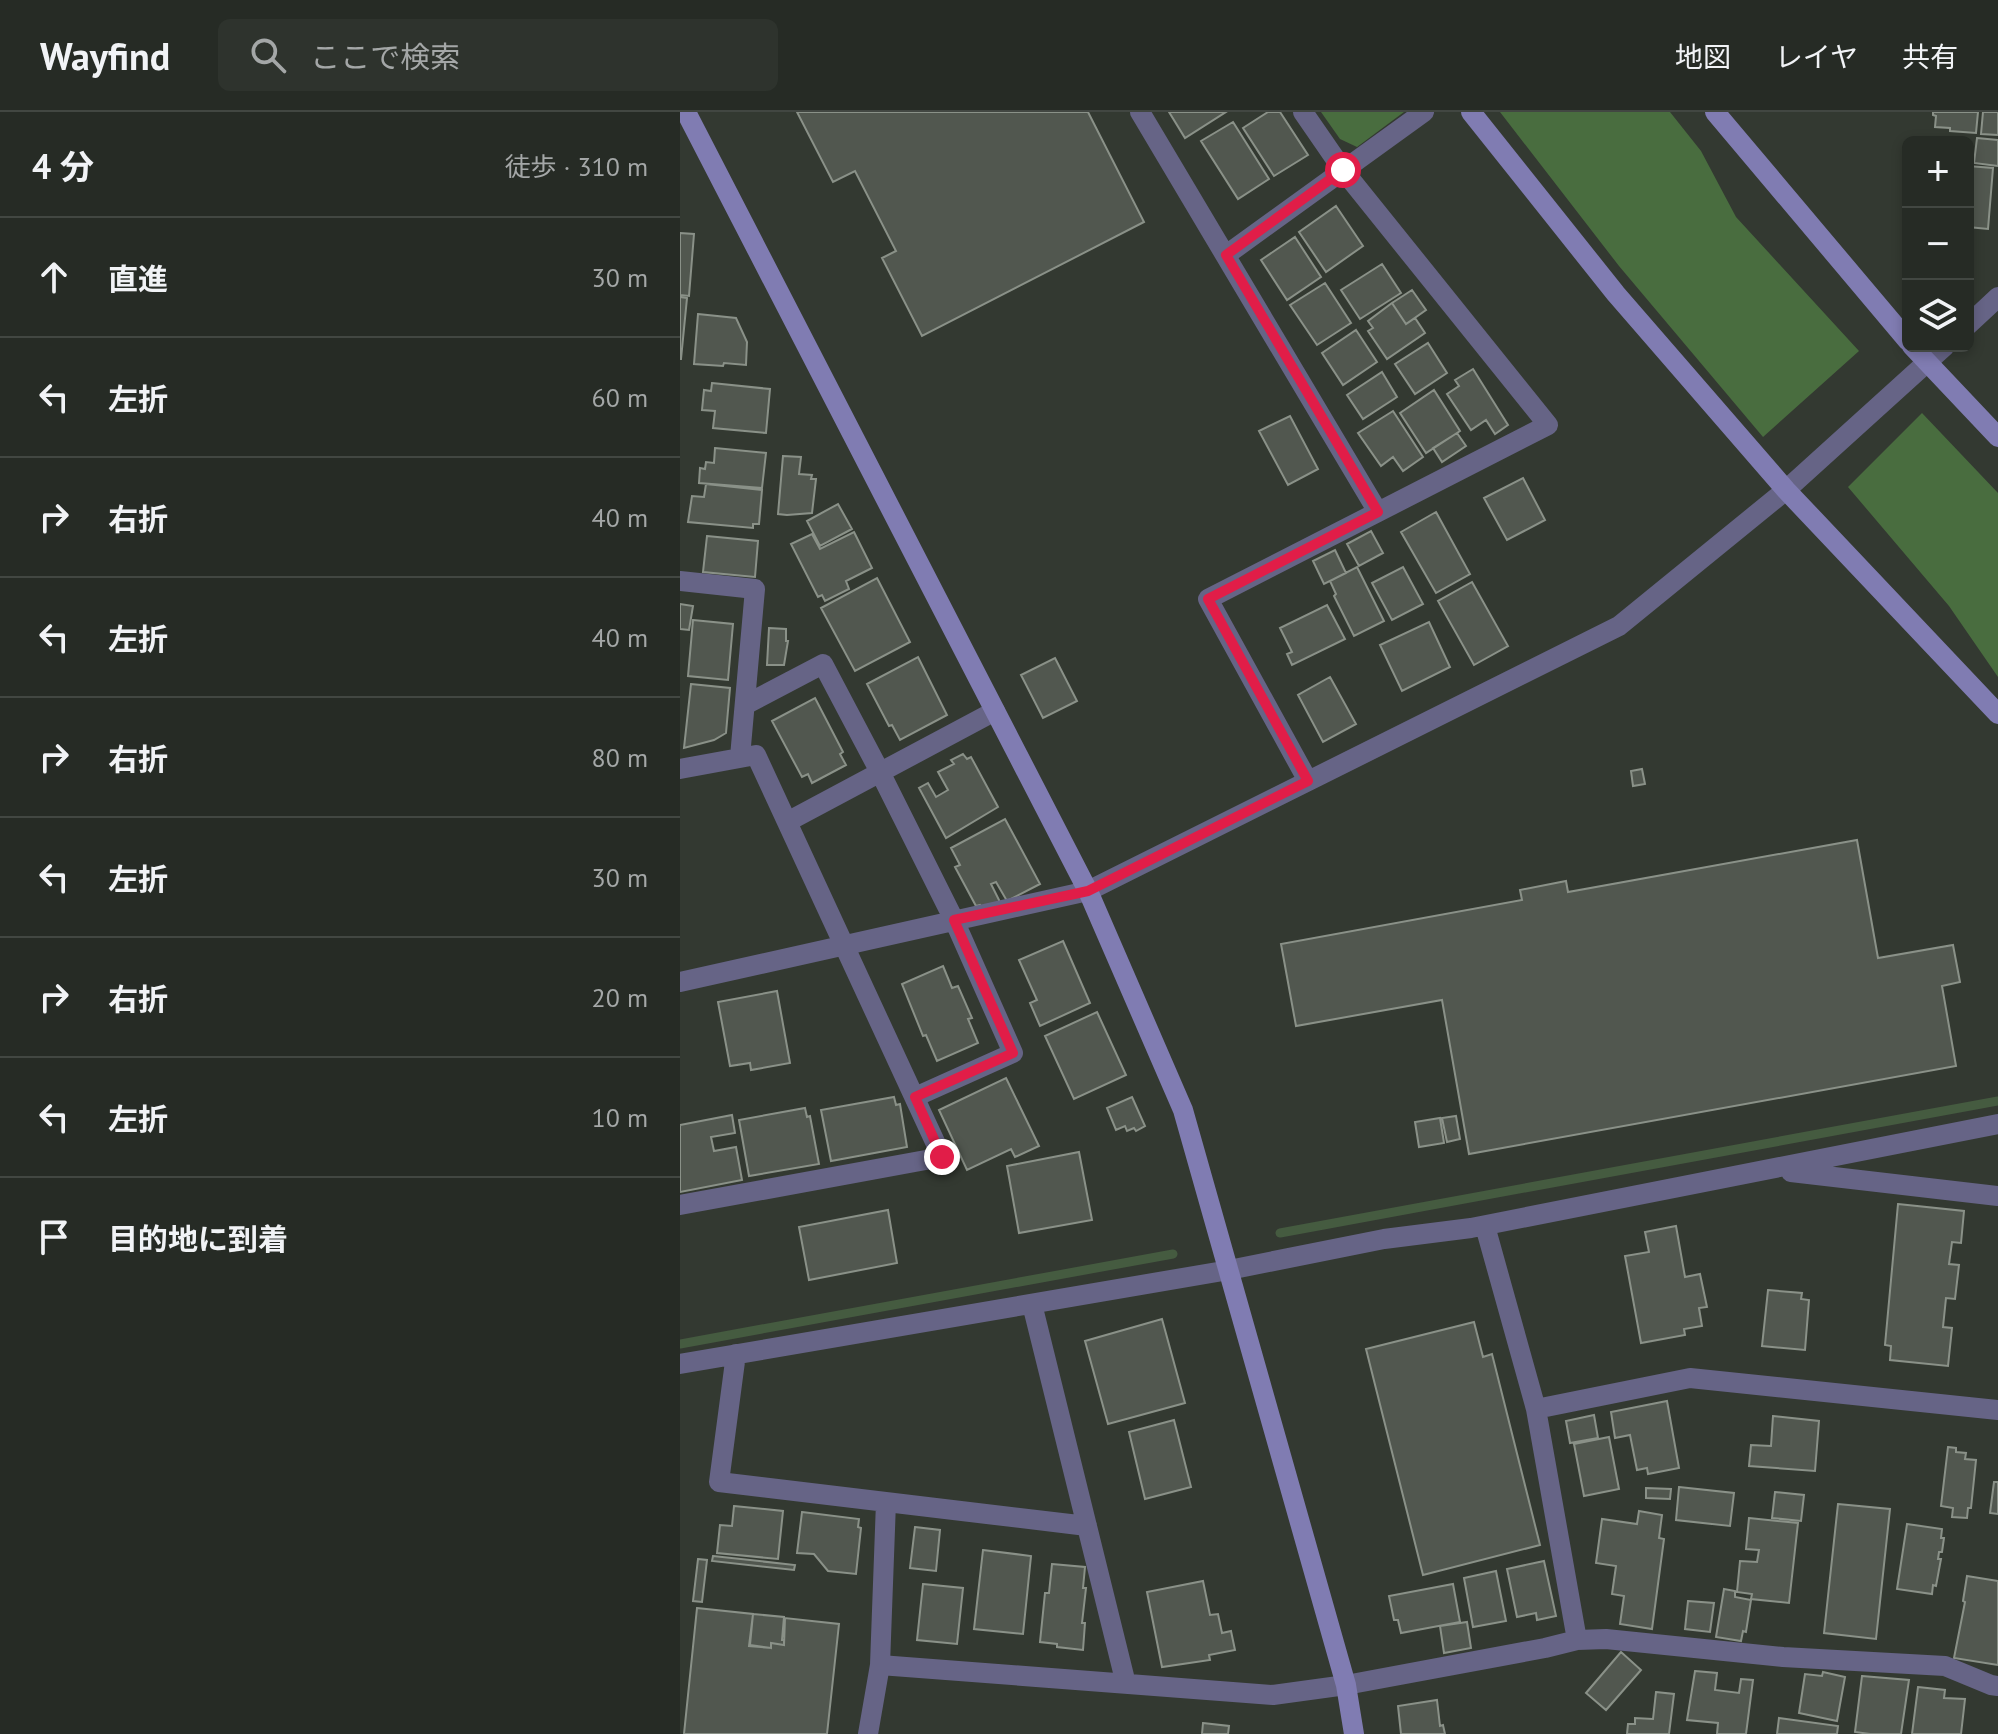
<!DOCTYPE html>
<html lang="ja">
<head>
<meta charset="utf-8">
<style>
  body { margin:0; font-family:"PT Sans","Noto Sans JP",sans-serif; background:#2e332d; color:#f1f3f6 }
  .controls { position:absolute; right:24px; top:24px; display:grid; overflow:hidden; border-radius:12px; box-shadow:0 4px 12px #0003 }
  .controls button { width:72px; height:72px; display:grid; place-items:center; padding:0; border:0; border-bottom:2px solid #424742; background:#262b25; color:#f1f3f6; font:40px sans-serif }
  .stop { position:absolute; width:24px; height:24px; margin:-18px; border:6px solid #e11d48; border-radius:50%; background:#fff }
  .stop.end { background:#e11d48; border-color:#fff; box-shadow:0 2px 8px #0008 }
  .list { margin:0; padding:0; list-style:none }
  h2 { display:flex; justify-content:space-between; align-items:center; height:104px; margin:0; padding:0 32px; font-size:34px }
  h2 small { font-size:26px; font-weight:400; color:#a4a7a7 }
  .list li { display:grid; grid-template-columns:52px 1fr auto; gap:24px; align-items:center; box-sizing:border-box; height:120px; padding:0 32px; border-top:2px solid #424742 }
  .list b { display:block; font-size:30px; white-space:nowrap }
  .list em { font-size:26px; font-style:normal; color:#a4a7a7 }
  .icon { flex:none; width:44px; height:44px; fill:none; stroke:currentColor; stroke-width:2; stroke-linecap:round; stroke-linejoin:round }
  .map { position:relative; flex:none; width:1318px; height:1622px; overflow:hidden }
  header { display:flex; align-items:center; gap:48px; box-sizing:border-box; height:112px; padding:0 40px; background:#262b25; border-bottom:2px solid #424742 }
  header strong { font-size:38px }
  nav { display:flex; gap:44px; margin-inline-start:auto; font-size:28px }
  .search { width:560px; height:72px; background:#2e332d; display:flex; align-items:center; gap:20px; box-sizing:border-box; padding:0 28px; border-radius:12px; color:#a4a7a7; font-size:30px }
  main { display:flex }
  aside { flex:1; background:#262b25 }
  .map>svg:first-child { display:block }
  .green { fill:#496d3f }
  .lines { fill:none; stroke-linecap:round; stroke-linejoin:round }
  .stream { stroke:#455b40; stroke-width:9 }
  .building { fill:#51574f; stroke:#8a9188; stroke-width:2 }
  .street { stroke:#666486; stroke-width:20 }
  .secondary { stroke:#807cb2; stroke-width:20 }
  .route { stroke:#e11d48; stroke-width:10 }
</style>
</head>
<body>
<header>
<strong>Wayfind</strong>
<div class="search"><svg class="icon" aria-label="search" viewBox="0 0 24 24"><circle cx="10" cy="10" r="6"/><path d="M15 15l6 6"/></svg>ここで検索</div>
<nav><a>地図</a><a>レイヤ</a><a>共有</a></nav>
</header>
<main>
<aside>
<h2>4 分<small>徒歩 · 310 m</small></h2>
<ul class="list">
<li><svg class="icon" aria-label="ahead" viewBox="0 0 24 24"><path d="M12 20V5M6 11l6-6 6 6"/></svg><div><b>直進</b></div><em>30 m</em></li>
<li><svg class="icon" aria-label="left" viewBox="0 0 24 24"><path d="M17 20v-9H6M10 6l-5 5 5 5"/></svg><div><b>左折</b></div><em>60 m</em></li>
<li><svg class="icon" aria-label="right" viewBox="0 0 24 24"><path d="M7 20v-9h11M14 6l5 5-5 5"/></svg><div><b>右折</b></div><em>40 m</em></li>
<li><svg class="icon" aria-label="left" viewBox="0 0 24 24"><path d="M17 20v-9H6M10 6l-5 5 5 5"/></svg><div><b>左折</b></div><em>40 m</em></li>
<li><svg class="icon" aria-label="right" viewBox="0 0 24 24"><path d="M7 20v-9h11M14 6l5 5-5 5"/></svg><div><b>右折</b></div><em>80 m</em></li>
<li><svg class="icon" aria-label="left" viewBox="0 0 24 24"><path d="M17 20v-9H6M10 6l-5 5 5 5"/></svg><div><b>左折</b></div><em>30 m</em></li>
<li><svg class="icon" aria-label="right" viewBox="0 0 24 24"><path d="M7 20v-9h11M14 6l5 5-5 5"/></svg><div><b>右折</b></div><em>20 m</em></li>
<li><svg class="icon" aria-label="left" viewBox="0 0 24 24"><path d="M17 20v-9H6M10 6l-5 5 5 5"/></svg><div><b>左折</b></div><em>10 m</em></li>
<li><svg class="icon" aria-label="arrive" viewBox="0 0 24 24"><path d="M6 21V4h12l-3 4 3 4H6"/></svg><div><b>目的地に到着</b></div></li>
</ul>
</aside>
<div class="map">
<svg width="1318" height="1622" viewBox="0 0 1318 1622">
  <rect width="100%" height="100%" fill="#333931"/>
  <path class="green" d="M641,0H724L677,35L660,27Z
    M820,0H990L1021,39L1056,105L1179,239L1083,325L939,154Z
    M1242,301L1318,381V565L1269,494L1168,375Z"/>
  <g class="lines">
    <path class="stream" d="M600,1121L1318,989
      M0,1232L493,1142"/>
  </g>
  <path class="building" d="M117,0H408L464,110L242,224L202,146L216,139L175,59L153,70Z
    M489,0H546L505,26Z
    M588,0H600L628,43L594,64L563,16Z
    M1253,0H1298L1296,21L1270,19V16L1255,15L1256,4L1253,3Z
    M1303,0H1318V23L1301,22Z
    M553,10L589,67L558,87L521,29Z
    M1297,26L1318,28V54L1294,51Z
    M1288,54L1313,56L1308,117L1288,115Z
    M656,94L683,134L646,160L619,120Z
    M0,121L14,122L9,184L0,183Z
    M615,125L641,165L607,188L581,148Z
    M702,152L721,181L680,207L661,178Z
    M645,171L671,211L637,233L610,193Z
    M732,178L746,198L726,212L712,191Z
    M0,185L7,186L1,247H0Z
    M712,191L726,212L735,206L745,221L707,247L688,219L693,216L688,209Z
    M18,202L56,206L67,230L66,253L44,251L43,254L14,252Z
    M676,218L697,250L663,273L642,241Z
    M748,231L767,261L735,282L715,252Z
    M793,257L828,313L815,322L806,308L791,318L767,282L779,274L775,268Z
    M702,260L717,285L683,307L667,283Z
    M32,271L90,277L86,321L33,316L35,299L22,298L24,278L31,279Z
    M754,278L780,319L746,341L720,301Z
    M713,299L743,345L723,359L713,345L701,354L678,321Z
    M610,304L638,357L608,373L579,319Z
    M777,321L786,334L762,350L753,336Z
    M35,336L86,341L82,376L19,371L20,356L25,357L26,350L34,351Z
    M103,344L121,345L119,362L132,363L131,367H136L132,401L107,403L98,402Z
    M843,366L865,408L827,428L804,386Z
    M26,372L82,378L79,412H73V416L8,410L12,384L24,385Z
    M158,392L172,417L140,434L127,409Z
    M756,400L790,462L756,481L721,420Z
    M691,419L703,441L679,454L667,432Z
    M174,420L192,456L166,469L169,477L145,489L142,483L138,485L111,432L132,422L140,437Z
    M27,424L78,429L75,465L23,460Z
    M655,438L666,461L644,472L633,449Z
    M677,455L704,509L674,524L654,484L656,482L650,469Z
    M723,455L743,492L712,508L692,471Z
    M197,466L230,530L175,559L141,496Z
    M792,470L828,534L794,553L758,489Z
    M0,492L13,494L9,518L0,517Z
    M647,493L665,527L612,553L607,542L612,540L600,516Z
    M13,508L53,512L48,568L8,564Z
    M749,510L770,555L722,579L700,533Z
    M89,516L106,517V529H108L104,553H87Z
    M238,545L267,603L220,628L212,613L209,614L187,572Z
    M375,546L397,589L363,606L341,563Z
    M650,565L676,612L643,630L618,583Z
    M11,572L50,576L46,621L34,628L4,636Z
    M135,586L163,640L160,642L166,653L132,671L128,662L122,665L92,609Z
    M283,642L287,647L291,645L318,695L266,726L239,676L248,671L256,685L268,678L258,660L274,652L271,648Z
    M962,657L965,672L953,674L951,659Z
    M325,707L360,772L327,789L316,770L311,772L320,790L303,799L300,793L296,794L275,755L280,753L271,736Z
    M1177,728L1198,846L1273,833L1280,870L1262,874L1276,954L789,1042L762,888L616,914L601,832L842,788L840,778L886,769L888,780Z
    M383,829L410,891L360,914L350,891L357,888L339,848Z
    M263,854L272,876L278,874L292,906L288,907L298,931L257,949L246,923L243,924L222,872Z
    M97,879L110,951L71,958L70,951L50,954L38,890Z
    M417,900L446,963L394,987L365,924Z
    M326,966L359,1034L335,1045L331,1037L287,1058L259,998Z
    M214,985L216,993L220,992L227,1035L151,1049L141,998Z
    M452,985L465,1014L456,1019L454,1016L447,1019L445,1014L436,1018L427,996Z
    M125,996L127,1005L130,1004L139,1052L69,1064L59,1008Z
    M52,1003L55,1021L31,1025L34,1039L56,1035L62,1068L0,1080V1013Z
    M776,1004L780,1027L767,1030L762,1006Z
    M760,1006L764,1031L739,1035L735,1010Z
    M399,1040L412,1108L339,1121L327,1054Z
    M1218,1092L1284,1099L1281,1131L1272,1130L1269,1152L1279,1153L1275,1187L1266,1186L1263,1215L1272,1216L1268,1254L1210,1248L1211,1234L1205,1233Z
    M208,1098L217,1151L129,1168L119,1115Z
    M996,1114L1005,1165L1020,1162L1027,1195L1019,1196L1022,1214L1004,1217L1005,1223L961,1231L945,1144L969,1140L965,1120Z
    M1088,1178L1122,1181L1121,1187L1129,1188L1125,1238L1082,1234Z
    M482,1207L505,1291L428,1312L405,1229Z
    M794,1210L803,1245L812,1242L860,1433L743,1463L686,1237Z
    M987,1289L999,1356L968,1362L967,1356L957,1358L950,1323L935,1326L931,1300Z
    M914,1303L918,1326L890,1331L886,1309Z
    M1093,1304L1139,1309L1135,1359L1069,1354L1071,1333L1091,1334Z
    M494,1308L511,1375L465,1387L449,1320Z
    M929,1325L939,1377L904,1384L894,1332Z
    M1268,1335L1276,1336V1340L1286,1341L1285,1347L1296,1348L1291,1396H1288L1287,1406L1272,1405L1273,1396L1261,1394Z
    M1314,1370H1318V1402L1310,1401Z
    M999,1375L1054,1381L1050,1414L996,1408Z
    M966,1376L991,1377L990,1387L966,1386Z
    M1095,1380L1124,1383L1121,1409L1092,1406Z
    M1158,1392L1210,1397L1196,1527L1144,1521Z
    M54,1394L103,1399L98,1447L37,1441L40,1413L52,1414Z
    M959,1399L982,1403L979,1426L984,1427L972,1517L940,1512L944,1484L932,1482L936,1454L916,1451L922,1407L957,1412Z
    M122,1400L179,1407L178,1415L181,1416L176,1462L148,1459L134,1442L117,1441Z
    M1069,1406L1118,1411L1109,1491L1071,1487L1072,1482L1057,1480L1060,1449L1077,1450L1079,1438L1066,1437Z
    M1227,1412L1262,1417L1261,1426H1264L1262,1440H1259L1258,1447H1261L1256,1474L1253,1473L1252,1482L1217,1477Z
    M235,1415L260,1418L256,1459L230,1456Z
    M303,1438L351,1444L343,1522L294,1517Z
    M33,1444L115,1453L114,1458L32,1449Z
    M18,1447L27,1448L22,1490L13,1489Z
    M864,1449L876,1504L857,1508L856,1501L837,1505L827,1457Z
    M372,1452L405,1455L403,1476H406L402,1511H405L403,1538L377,1535V1532L360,1530L365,1481H369Z
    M816,1459L826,1509L793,1515L784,1466Z
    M1287,1464L1318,1469V1553L1274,1546L1285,1490L1283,1489Z
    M523,1469L530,1503L538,1502L542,1521L551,1519L555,1538L529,1543L530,1548L482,1555L467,1480Z
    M243,1472L283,1476L277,1532L237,1528Z
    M773,1472L780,1510L721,1521L718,1508H714L709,1484Z
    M1044,1477L1055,1479V1485L1071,1488L1066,1520L1063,1519L1061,1529L1036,1525Z
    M1008,1489L1034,1491L1030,1520L1005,1517Z
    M17,1496L73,1502L69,1534L91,1536V1531L104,1533L105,1506L159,1512L147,1622H4Z
    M73,1502L104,1505L102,1528H104V1533L91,1531V1536L70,1533Z
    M787,1510L791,1536L764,1541L760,1514Z
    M941,1540L961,1558L926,1598L906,1581Z
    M1015,1559L1037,1561L1035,1578L1059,1581L1061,1567L1073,1568L1066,1622H1037L1038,1611L1007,1608Z
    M1143,1560L1165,1565L1157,1609L1119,1601L1125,1562L1142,1564Z
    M1182,1564L1229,1568L1221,1622H1190L1175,1620Z
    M1238,1575L1265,1578L1264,1586L1285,1587L1281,1622H1232Z
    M976,1580L994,1582L989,1622H947L948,1612H955V1606L973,1607Z
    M757,1588L760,1614L763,1613L765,1622H721L718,1594Z
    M1099,1606L1158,1614L1157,1622H1097Z
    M523,1611L549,1614L548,1622H522Z"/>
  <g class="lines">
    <path class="street" d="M460,0L698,400
      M623,0L663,58L868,313L528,487L628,669
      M546,143L744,0
      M1288,213L1318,185
      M0,469L75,477L60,645
      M65,593L143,552L200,660L274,808L333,941L235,985
      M0,657L76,643L262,1045L0,1093
      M107,710L315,599
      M0,870L408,779L939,514L1106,378L1265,234
      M1111,1060L1318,1084
      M805,1114L856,1297L897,1528
      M352,1192L446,1572
      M56,1242L39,1370L407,1414
      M0,1252L549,1158L704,1127L791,1116L1318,1012
      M856,1297L1010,1266L1318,1298
      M200,1553L206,1390
      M188,1622L200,1553L593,1583L666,1573L865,1536L897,1528L926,1527L1103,1545L1265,1554L1311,1573L1318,1574"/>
    <path class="secondary" d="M6,0L408,779L503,998L666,1573L674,1622
      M791,0L936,182L1106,378L1318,602
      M1035,0L1228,229
      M1232,234L1318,325"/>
  </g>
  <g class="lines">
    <path class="route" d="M262,1045L235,985L333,941L274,808L408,779L628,669L528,487L698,400L546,143L663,58"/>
  </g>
</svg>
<div class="controls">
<button>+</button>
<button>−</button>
<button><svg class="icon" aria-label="layers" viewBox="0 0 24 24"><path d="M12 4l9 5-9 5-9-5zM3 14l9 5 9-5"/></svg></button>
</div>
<div class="stop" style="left:663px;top:58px"></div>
<div class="stop end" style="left:262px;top:1045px"></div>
</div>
</main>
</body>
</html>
